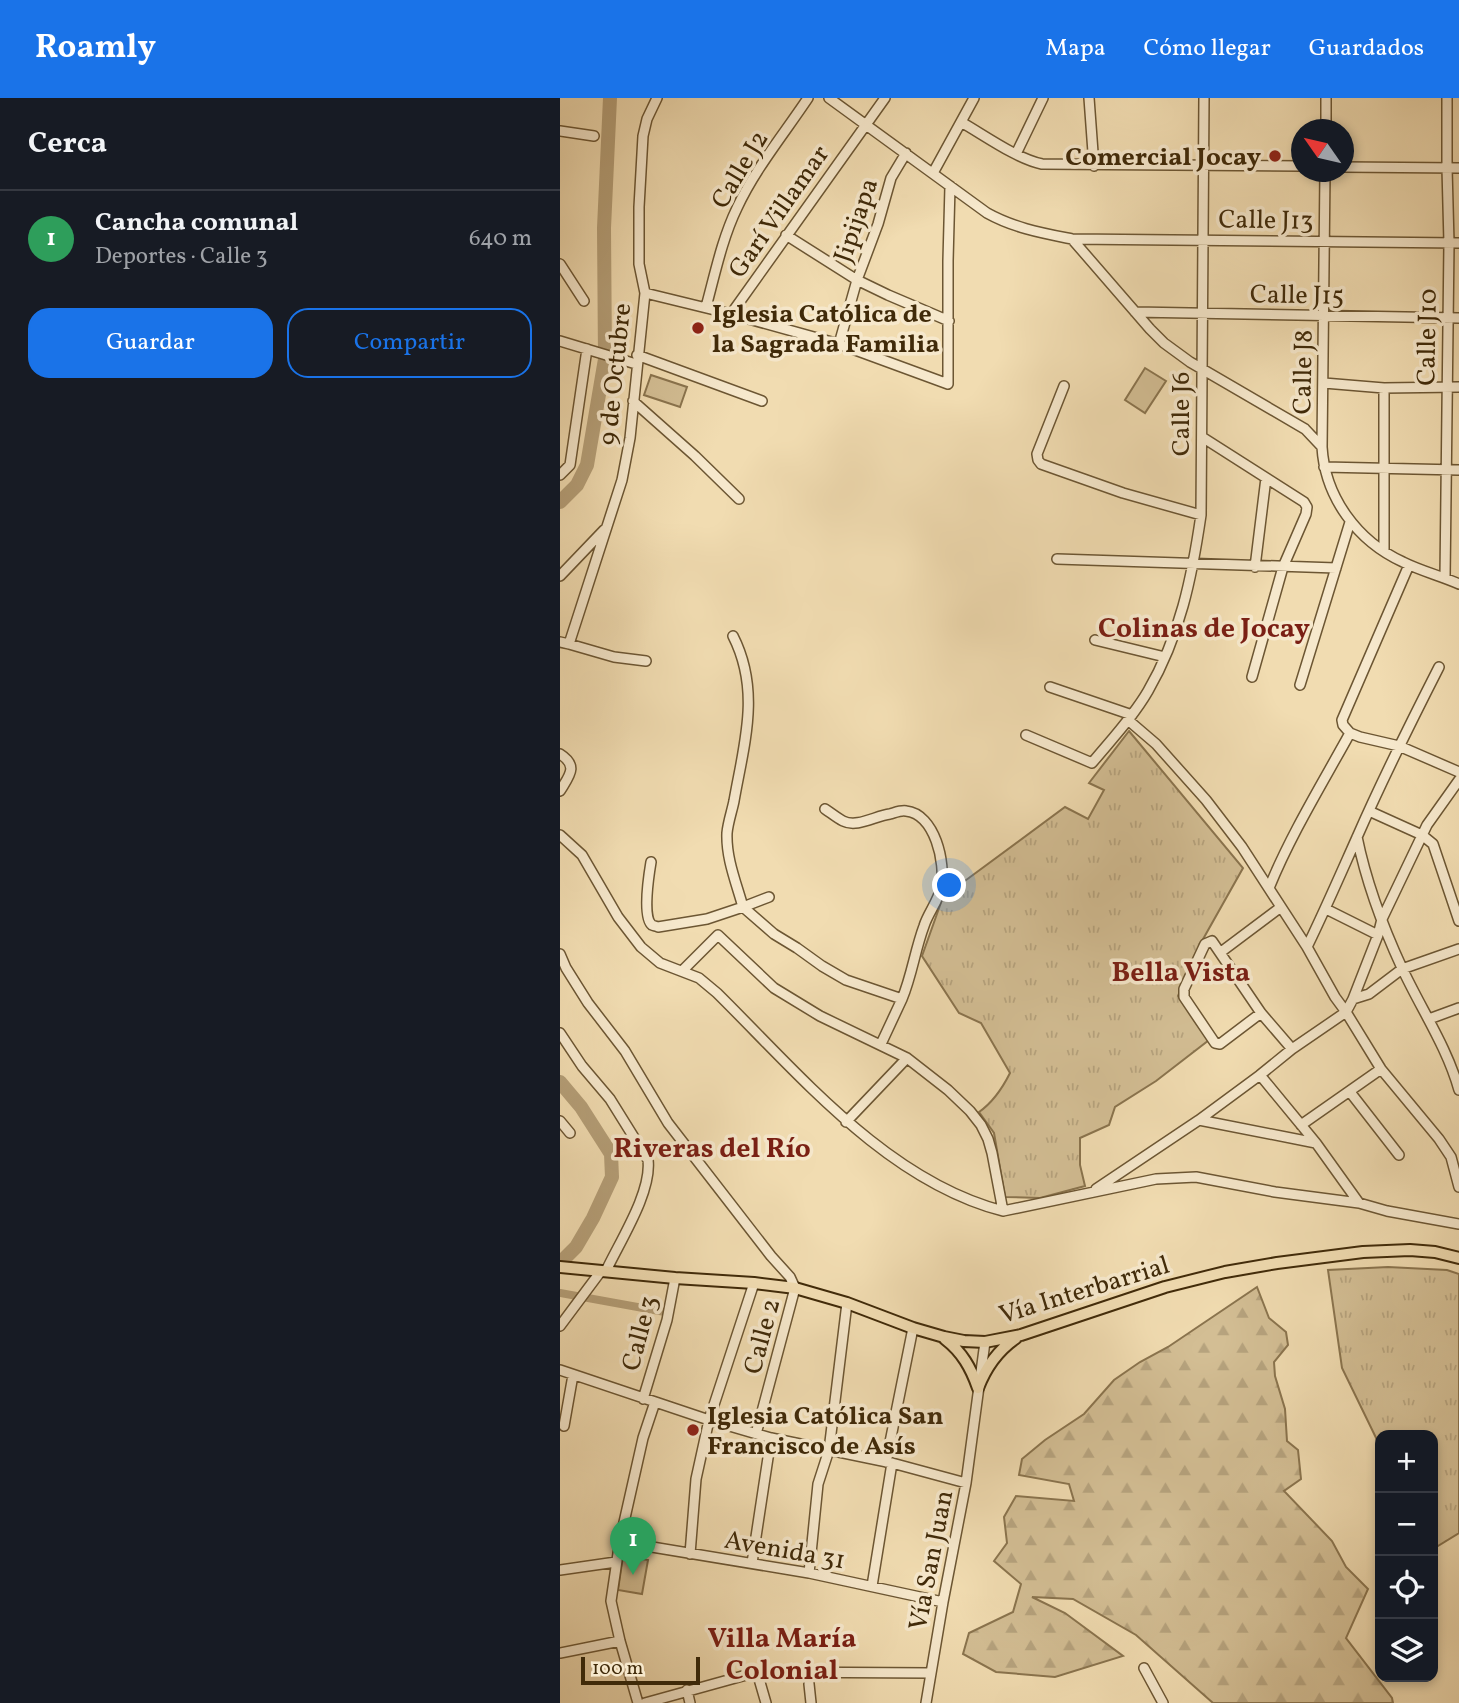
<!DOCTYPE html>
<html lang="es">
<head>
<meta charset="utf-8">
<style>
  body { margin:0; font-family:Vollkorn,serif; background:#20242c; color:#f1f3f6 }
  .controls { position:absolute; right:21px; bottom:21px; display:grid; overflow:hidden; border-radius:14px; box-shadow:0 4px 10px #0003 }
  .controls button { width:63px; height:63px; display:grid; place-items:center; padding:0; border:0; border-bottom:2px solid #363941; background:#171b24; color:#f1f3f6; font:35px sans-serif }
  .compass { position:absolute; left:731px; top:21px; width:63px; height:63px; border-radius:50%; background:#171b24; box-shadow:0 4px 10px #0003; rotate:304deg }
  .scale { position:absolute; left:21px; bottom:18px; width:119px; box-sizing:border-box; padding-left:7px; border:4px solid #402a09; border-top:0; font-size:19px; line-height:24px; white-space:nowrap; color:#402a09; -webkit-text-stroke:5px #f6e8cc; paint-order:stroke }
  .you { position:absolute; left:390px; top:788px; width:24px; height:24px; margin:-18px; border:5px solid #fff; border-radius:50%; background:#1a73e8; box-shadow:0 0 0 10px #1a73e833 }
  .badge { display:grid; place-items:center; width:46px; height:46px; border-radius:50%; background:#1a73e8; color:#fff; font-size:23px; font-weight:700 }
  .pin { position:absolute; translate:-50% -58px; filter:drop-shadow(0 2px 4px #0008) }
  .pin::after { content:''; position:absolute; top:37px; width:24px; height:21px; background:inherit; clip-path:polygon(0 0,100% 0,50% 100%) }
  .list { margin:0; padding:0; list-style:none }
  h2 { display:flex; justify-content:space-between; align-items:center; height:91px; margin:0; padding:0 28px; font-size:30px }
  h2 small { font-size:23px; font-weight:400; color:#9ea1a6 }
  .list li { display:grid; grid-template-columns:46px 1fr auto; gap:21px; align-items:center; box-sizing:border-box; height:98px; padding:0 28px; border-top:2px solid #363941 }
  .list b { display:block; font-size:26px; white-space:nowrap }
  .list p { margin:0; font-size:23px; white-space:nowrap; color:#9ea1a6 }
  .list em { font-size:23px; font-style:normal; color:#9ea1a6 }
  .actions { display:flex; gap:14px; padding:21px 28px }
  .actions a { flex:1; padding:16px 0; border:2px solid #1a73e8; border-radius:21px; text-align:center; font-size:24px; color:#1a73e8 }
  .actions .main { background:#1a73e8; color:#fff }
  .icon { flex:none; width:38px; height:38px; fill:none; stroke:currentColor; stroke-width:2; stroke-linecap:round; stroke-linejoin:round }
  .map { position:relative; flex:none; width:899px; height:1605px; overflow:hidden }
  header { display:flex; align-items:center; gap:42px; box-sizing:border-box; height:98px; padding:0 35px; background:#1a73e8; color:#fff }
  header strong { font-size:33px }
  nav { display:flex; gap:38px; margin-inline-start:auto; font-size:24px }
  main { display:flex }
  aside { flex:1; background:#171b24 }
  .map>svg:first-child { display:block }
  .grass { fill:url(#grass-tufts); stroke:#8a744e; stroke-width:2 }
  .forest { fill:url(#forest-firs); stroke:#8a744e; stroke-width:2 }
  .pitch { fill:#d3be94; stroke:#8a744e; stroke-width:2 }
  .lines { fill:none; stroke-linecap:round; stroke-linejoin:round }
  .canal { stroke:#b59f78; stroke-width:8 }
  .river { stroke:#b59f78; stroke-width:14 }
  .minor-casing { stroke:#6c5633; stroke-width:12 }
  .major-casing { stroke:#402a09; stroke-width:14 }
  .minor { stroke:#f6e8cc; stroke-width:9 }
  .major { stroke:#f1dcb1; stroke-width:10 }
  .poi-dot { fill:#8f2418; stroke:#f6e8cc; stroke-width:2.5 }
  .labels { text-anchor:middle; stroke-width:7; stroke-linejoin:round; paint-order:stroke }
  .poi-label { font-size:26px; font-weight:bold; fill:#402a09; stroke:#f6e8cc; text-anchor:start }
  .street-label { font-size:26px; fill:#402a09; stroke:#f6e8cc }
  .neighbourhood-label { font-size:28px; font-weight:bold; fill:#7a1f14; stroke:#f6e8cc }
</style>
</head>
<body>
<header>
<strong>Roamly</strong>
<nav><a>Mapa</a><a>Cómo llegar</a><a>Guardados</a></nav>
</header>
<main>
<aside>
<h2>Cerca<small></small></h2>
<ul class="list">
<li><span class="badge" style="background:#2e9e5b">1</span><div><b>Cancha comunal</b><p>Deportes · Calle 3</p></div><em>640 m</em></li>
</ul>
<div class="actions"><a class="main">Guardar</a><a>Compartir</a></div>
</aside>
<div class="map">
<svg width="899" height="1605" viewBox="0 0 899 1605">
  <defs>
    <pattern id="grass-tufts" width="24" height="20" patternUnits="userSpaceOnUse" patternTransform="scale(1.75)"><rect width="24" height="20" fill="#d3be94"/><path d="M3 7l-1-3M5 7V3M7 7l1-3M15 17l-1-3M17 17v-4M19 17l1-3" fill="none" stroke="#b6a37e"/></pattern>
    <pattern id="forest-firs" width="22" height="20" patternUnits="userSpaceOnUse" patternTransform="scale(1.75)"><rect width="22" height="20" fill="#d3be94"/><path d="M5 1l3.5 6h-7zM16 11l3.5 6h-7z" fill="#b6a37e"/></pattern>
  </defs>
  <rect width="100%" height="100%" fill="#f1dcb1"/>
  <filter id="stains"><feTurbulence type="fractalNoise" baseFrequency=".00286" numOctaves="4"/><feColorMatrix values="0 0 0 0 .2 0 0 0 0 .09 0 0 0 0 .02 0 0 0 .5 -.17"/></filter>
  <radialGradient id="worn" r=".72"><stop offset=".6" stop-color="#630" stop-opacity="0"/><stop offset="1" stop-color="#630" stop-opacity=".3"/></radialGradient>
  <path class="grass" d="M569,633L683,770L642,843L618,898L649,942L596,983L555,1009L549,1027L520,1040V1067L525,1088L480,1100L445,1099L434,1035L419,1014C432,1005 443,989 450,975L421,925L399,915L362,858L383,799L505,709L528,721L544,692L529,685Z
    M828,1169L887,1172L899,1176V1435L873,1451V1337H820V1348L782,1270L768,1172Z"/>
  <path class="forest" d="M697,1189L709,1220L726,1234L728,1247L714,1264L715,1278L725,1311L727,1343L738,1352L741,1381L724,1393L772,1443L786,1469L808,1491L786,1540L832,1600L833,1605H653L576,1537L513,1501L472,1499L505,1515L563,1558L495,1579L436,1574L403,1556L409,1535L453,1514L461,1486L434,1463L447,1445L444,1419L456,1398L514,1403L509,1386L459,1377L462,1361L485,1342L524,1316L554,1282L580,1264L608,1249Z"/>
  <path class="pitch" d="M585,270L606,283L585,315L565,302Z
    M91,277L127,289L120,309L84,297Z
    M63,1458L88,1462L82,1496L58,1492Z"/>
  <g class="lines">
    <path class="canal" d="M0,1195L105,1214"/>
    <path class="river" d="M0,404L17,387L27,367L45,261L44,130L50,0
      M0,984L21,1009L51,1056L52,1079L33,1120L16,1149L0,1165"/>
    <defs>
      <path id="minor" d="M269,0L427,115C454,130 482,135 512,141L899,145
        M529,0L534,68
        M401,24C424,37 457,61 482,66L741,68
        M766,32V0
        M0,33L34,38
        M456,56L483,0
        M783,69L899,70
        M765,74L762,349C765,399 797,443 843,464C861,473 881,478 899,486
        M373,75L414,0
        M226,137L297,182L328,197L389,223
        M512,141L590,231L604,245L630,264L745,331L762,349
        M0,166L24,203
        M85,195L171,216L279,246L388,286V163L390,88
        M146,209C155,176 162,141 177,110C195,71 224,36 248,0
        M575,214L899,220
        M171,216L325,0
        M0,243L76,266
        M279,246L297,182L318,126L331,80L346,55
        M77,257L202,303
        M764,285L824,290L899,289
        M504,288L477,356L478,362L481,366L563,395L641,417
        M73,303L135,358L179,401
        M642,339L744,404L747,409L746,416L723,469L692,579
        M764,369L899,372
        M0,377L10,367L27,251
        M824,453V290
        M497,461L776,470
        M695,469L706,380
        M0,478L44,432
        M885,480L889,145L887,70V0
        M535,542L605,559
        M0,544L9,546L62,382L70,340L85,195L79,166V109L83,38L87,21L97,0
        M9,546L54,559L86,563
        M740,587L790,424
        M490,589L572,617
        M568,622L596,646L646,702L682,749L747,849L775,899L786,914L793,901L809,896L842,871L899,851
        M790,635L800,639L839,648L899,674
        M466,637L532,665C551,642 573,619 588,593C620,538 632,479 641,417L644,0
        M0,656C19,668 9,678 0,693
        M265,711C271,715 277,720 283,723C297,730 315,718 330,716C334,715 341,712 346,713C375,716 386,765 381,789C379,802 368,815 364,828C355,852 352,877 342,901
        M809,713L862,737L873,746L899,823
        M0,737L22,757L58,819L81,849L100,865L139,880L157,895C239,976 327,1083 443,1113L596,1081L636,1079L715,1094L799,1105L827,1113L899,1126
        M797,739C806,783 823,829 842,870C861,911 887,949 899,992
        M91,764C89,776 82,820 92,827C94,828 96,828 98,829L147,821L183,809C176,784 166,760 167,735C168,724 172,713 174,703C184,646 201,593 173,538
        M709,790C731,736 762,686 790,635L783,627L782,622L849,467
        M209,799L183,809L214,836L237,850L262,868L286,882L342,901L321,946
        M766,811L818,837
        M747,849C765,812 781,775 798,737C823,680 851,624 879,569
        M661,854L721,809
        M0,856L6,870L28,905L65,953L108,1025L211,1158L230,1179L235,1190L196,1336
        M122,873L158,837L214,890L260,918L347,960L388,992L410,1013L421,1027L428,1041L432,1055L443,1113
        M793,901L818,837L822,821L867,727L899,682
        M701,915L660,946L655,945L624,899V891L645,846L652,843L701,915L732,951
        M869,921L899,910
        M0,935L22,968L50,1001L88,1062C92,1094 60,1143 46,1173
        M700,977L732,951L786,914L821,971L879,1041L891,1059L899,1089
        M790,994L839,1057
        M639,1022L756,1045
        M0,1023L10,1035
        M286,1024L347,960
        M741,1027L821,971
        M536,1091L639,1022L700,977L756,1045L799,1105
        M0,1228L41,1173
        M0,1272L149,1322L211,1340L332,1365L406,1385
        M83,1301L107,1222L115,1180
        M4,1328L13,1277
        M326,1364L353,1230
        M60,1442L80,1447L249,1475L383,1504
        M130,1456L136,1381L149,1322L194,1185
        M192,1465L211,1340
        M0,1472L56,1464
        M249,1475L258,1386L269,1352L287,1205
        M312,1488L332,1365
        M0,1555L60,1543
        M584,1570L603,1605
        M197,1574L206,1605
        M249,1586L251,1605
        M127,1592L130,1605
        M78,1605L60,1543L51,1503L60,1442L83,1340L95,1304
        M85,1605L197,1574L371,1575
        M366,1605L383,1504L406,1385L425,1244"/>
      <path id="major" d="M0,1169L115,1180L194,1185L235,1190L287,1205L353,1230L384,1239L404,1243L425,1244L461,1237L605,1189L665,1174L717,1165L803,1154L850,1152L875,1154L899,1160
        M385,1241C402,1254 411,1270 418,1290
        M418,1290C426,1269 437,1253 456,1240"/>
    </defs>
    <use href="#minor" class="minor-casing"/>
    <use href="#major" class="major-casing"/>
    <use href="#minor" class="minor"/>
    <use href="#major" class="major"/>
  </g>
  <g class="poi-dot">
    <circle cx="715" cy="58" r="7"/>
    <circle cx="138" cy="230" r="7"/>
    <circle cx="133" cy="1332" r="7"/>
  </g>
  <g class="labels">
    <g class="poi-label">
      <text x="701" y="67" text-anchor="end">Comercial Jocay</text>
      <text x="152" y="224">Iglesia Católica de<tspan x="152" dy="30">la Sagrada Familia</tspan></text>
      <text x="147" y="1326">Iglesia Católica San<tspan x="147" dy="30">Francisco de Asís</tspan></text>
    </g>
    <g class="street-label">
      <text transform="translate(179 71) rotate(-59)" y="9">Calle J2</text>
      <text transform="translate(218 113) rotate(-55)" y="9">Garí Villamar</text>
      <text transform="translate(706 121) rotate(1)" y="9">Calle J13</text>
      <text transform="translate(295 122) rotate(-71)" y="9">Jipijapa</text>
      <text transform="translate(737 196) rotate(1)" y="9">Calle J15</text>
      <text transform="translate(866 239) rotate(-89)" y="9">Calle J10</text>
      <text transform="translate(742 274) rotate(-89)" y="9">Calle J8</text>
      <text transform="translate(54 276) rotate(-84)" y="9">9 de Octubre</text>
      <text transform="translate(620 316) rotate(-90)" y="9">Calle J6</text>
      <text transform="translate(524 1191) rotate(-17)" y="9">Vía Interbarrial</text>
      <text transform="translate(79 1235) rotate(-75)" y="9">Calle 3</text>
      <text transform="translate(201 1238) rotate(-75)" y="9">Calle 2</text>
      <text transform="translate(225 1451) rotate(10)" y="9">Avenida 31</text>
      <text transform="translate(370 1462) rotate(-79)" y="9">Vía San Juan</text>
    </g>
    <g class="neighbourhood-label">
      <text x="644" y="539">Colinas de Jocay</text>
      <text x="621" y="883">Bella Vista</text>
      <text x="152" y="1059">Riveras del Río</text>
      <text x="222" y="1549">Villa María<tspan x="222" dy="32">Colonial</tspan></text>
    </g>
  </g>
  <rect width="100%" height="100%" filter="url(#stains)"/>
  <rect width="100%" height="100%" fill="url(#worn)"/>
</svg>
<div class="controls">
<button>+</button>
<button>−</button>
<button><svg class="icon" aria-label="locate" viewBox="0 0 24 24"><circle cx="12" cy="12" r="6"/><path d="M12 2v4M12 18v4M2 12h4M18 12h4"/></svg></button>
<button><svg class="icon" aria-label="layers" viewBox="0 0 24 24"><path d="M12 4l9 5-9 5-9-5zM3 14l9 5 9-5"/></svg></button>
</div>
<svg class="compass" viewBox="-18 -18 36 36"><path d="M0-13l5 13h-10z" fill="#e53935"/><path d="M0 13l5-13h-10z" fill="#9ea1a6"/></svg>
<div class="scale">100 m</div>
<div class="you"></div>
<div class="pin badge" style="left:73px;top:1477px;background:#2e9e5b">1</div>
</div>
</main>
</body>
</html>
